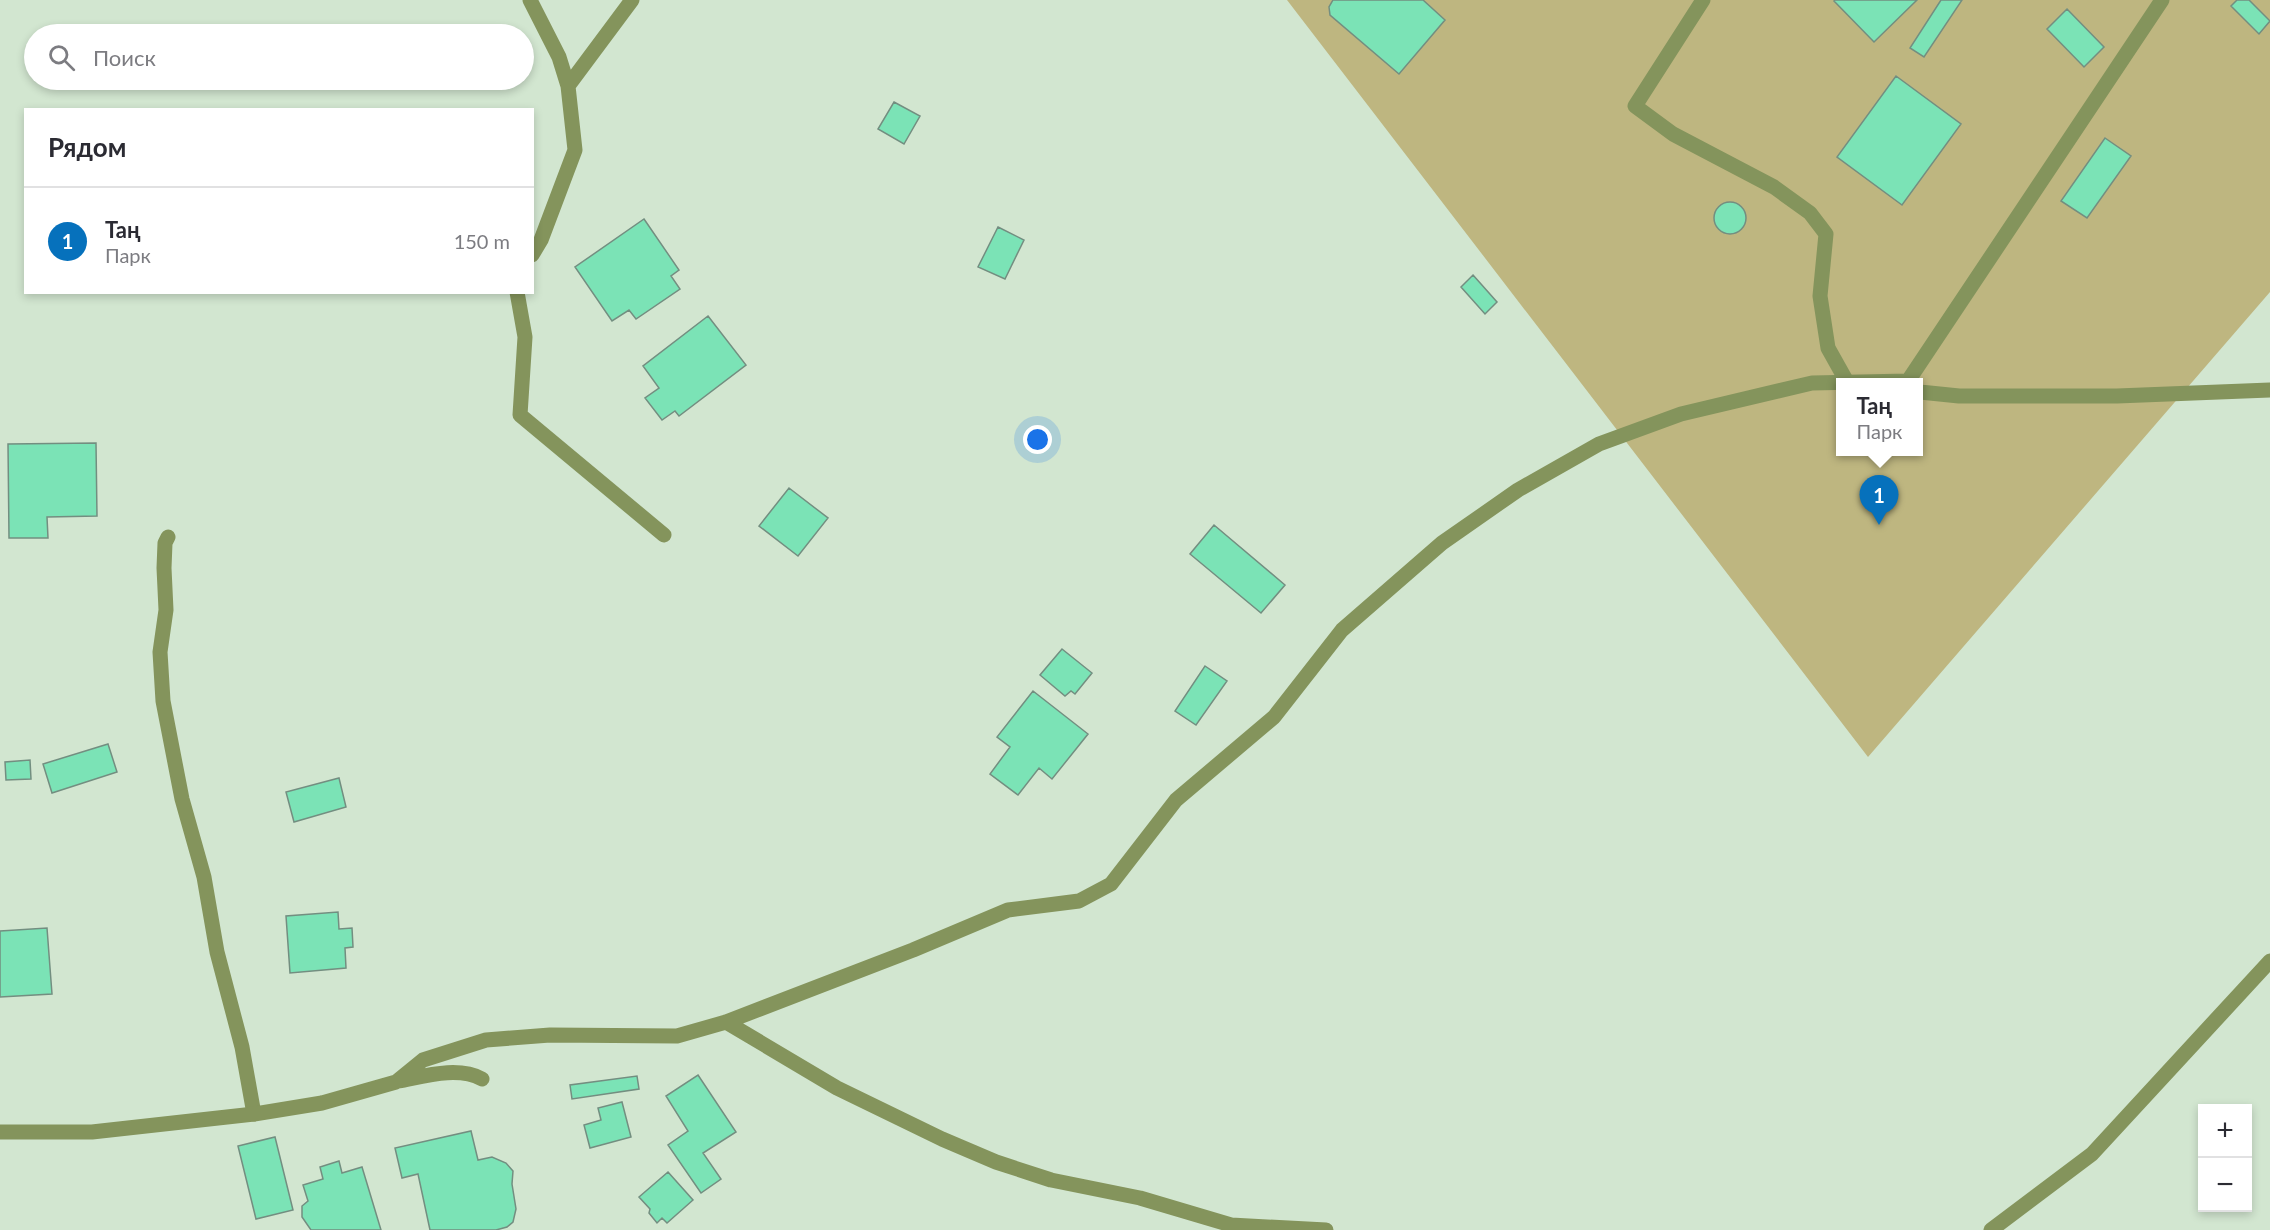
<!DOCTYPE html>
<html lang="ru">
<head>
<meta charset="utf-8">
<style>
  body { margin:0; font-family:Lato,sans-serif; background:#f2f2f3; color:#2b2b33 }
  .controls { position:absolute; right:18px; bottom:18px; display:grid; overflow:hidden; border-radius:0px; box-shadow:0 3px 9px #0003 }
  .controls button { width:54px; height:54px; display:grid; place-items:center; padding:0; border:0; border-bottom:2px solid #e1e1e2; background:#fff; color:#2b2b33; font:30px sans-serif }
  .you { position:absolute; left:1038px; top:440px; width:21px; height:21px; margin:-15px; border:4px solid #fff; border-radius:50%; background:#1a73e8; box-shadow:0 0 0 9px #1a73e833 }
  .badge { display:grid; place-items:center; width:39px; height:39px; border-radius:50%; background:#0671bc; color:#fff; font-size:20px; font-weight:700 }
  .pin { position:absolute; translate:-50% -50px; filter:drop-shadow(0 2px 3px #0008) }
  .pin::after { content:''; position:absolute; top:32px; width:21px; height:18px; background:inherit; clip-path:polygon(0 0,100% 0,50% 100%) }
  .popup { position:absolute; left:1836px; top:378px; width:87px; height:78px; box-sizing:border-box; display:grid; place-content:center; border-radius:0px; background:#fff; filter:drop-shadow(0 2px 4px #0005); font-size:20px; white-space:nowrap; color:#7c7c81 }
  .popup b { font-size:22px; color:#2b2b33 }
  .popup::after { content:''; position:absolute; left:50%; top:100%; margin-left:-12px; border:12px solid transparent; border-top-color:#fff }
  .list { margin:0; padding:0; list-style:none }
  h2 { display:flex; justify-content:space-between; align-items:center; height:78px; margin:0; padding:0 24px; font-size:26px }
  h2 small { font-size:20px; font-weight:400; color:#7c7c81 }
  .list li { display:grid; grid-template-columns:39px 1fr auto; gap:18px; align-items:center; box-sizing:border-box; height:108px; padding:0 24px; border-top:2px solid #e1e1e2 }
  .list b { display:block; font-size:22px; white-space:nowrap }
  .list p { margin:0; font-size:20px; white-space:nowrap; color:#7c7c81 }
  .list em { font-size:20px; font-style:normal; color:#7c7c81 }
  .icon { flex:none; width:33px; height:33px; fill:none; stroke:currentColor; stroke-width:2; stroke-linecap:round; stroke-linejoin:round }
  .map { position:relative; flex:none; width:2270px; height:1230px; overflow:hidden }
  .search { position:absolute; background:#fff; box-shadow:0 3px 9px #0003; left:24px; top:24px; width:510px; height:66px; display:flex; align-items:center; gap:15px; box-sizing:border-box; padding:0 21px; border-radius:33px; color:#7c7c81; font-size:22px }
  .panel { position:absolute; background:#fff; box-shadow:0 3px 9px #0003; left:24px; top:108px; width:510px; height:186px; border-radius:0px }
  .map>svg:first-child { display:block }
  .green { fill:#beb680; fill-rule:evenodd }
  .building { fill:#7be3b6; stroke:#738e80; stroke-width:1.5 }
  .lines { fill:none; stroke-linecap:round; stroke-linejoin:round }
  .service { stroke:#84945c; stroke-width:15 }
  .minor { stroke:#84945c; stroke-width:15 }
</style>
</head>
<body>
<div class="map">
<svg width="2270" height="1230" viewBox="0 0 2270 1230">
  <rect width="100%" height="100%" fill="#d2e6d0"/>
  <path class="green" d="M1287,0H2270V292L1868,757ZM1840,382H1918V452H1840Z"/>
  <path class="building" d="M1333,0H1423L1445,20L1399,74L1330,15L1329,7Z
    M1835,0H1917L1874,42L1834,1Z
    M1941,0H1962L1924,57L1910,48Z
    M2237,0H2249L2270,21L2259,34L2231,6Z
    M2067,9L2104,47L2084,67L2047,29Z
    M1896,76L1961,124L1902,205L1837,157Z
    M894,102L920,116L904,144L878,129Z
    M2105,138L2131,156L2087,218L2061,201Z
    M1714 218a16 16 0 1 1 32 0a16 16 0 1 1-32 0Z
    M644,219L679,270L671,276L680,289L636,319L629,310L612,321L575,267Z
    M998,227L1024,240L1005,279L978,267Z
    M1473,275L1497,302L1485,314L1461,287Z
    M708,316L746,365L679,416L675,411L662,420L645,398L659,388L643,366Z
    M96,443L97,516L47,517L48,538H9L8,444Z
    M789,488L828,518L798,556L759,526Z
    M1214,525L1285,585L1261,613L1190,554Z
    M1062,649L1092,673L1075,694L1071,691L1065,696L1040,675Z
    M1205,666L1227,681L1196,725L1175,711Z
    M1033,691L1088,734L1052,779L1039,768L1018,795L990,774L1010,747L997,737Z
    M108,744L117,772L52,793L43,764Z
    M30,760L31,779L6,780L5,762Z
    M339,778L346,807L294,822L286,792Z
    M338,912L339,929L352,928L353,947L345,948L346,968L290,973L286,916Z
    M47,928L52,994L0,997V931Z
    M698,1075L736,1132L703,1153L721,1179L701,1193L668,1145L688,1131L666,1096Z
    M637,1076L639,1089L572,1099L570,1085Z
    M622,1102L631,1137L590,1148L584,1125L601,1120L598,1108Z
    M471,1131L478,1160L492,1157L506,1163L513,1171L512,1184L516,1209L513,1222L507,1227L496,1230H430L418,1174L402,1178L395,1148Z
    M275,1137L293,1210L256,1219L238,1146Z
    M339,1161L342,1173L362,1167L381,1230H311L302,1217V1206L308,1201L303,1185L323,1179L320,1167Z
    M668,1172L693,1200L667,1223L662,1218L657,1223L649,1213L650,1209L639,1197Z"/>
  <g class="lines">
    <path class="service" d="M1703,0L1635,106L1673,134L1774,187L1810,213L1826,234L1820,296L1828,348L1847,382
      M168,537L165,543L164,568L166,610L160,652L163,701L182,799L204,877L217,952L242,1047L254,1114"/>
    <path class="minor" d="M530,0L559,57L568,86L575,150L541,240L532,255
      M568,86L632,0
      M517,292L525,337L520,415L664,535
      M1908,381L2162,0
      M1918,390L1920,392L1959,396H2117L2270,390
      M726,1022L837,1088L942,1139L996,1162L1051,1180L1140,1198L1231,1225L1326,1230
      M399,1081C425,1076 458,1066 482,1079
      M0,1132H92L254,1114L322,1103L396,1082L423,1060L486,1040L550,1035L677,1036L726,1022L913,950L1008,910L1079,901L1111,884L1176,800L1274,717L1342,630L1442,543L1518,490L1599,444L1681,414L1812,383L1908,381L1910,382
      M1991,1230L2092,1154L2270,961"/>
  </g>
</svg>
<div class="controls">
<button>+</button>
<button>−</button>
</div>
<div class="you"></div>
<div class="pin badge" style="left:1879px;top:525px">1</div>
<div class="popup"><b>Таң</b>Парк</div>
<div class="search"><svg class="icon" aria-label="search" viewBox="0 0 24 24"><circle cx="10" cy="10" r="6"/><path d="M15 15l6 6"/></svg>Поиск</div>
<section class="panel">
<h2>Рядом<small></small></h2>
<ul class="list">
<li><span class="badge">1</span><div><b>Таң</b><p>Парк</p></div><em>150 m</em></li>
</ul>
</section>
</div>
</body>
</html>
